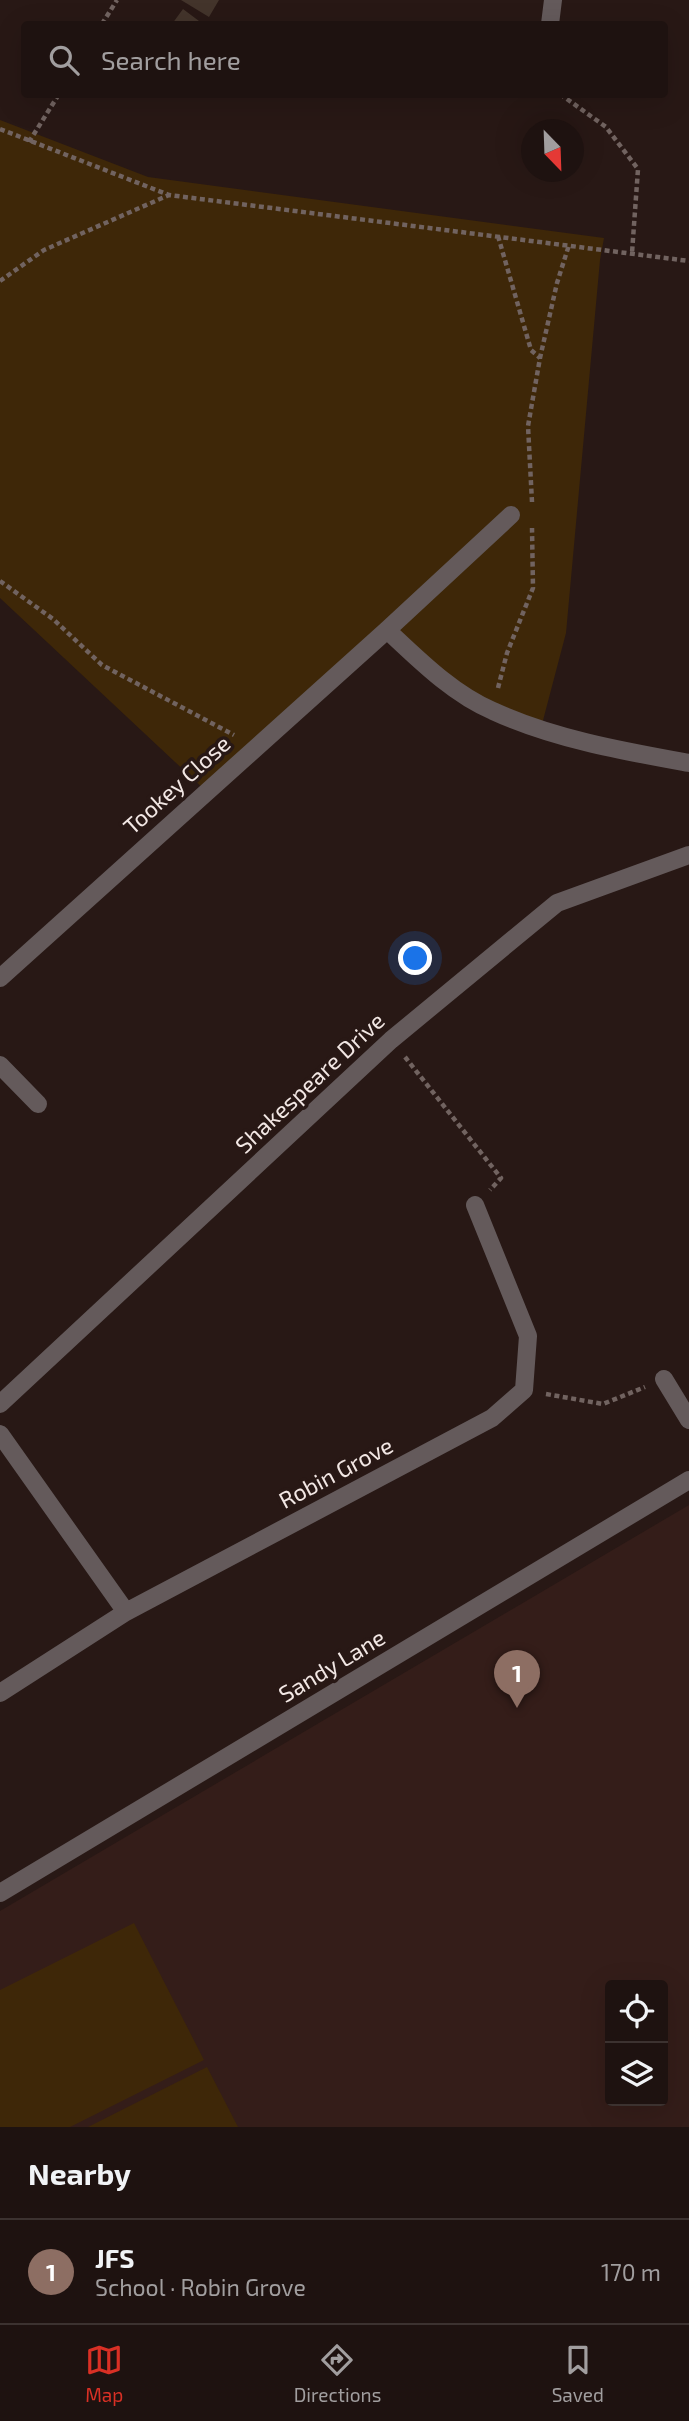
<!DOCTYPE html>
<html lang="en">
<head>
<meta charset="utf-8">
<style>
  body { margin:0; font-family:"Exo 2",sans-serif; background:#2b201e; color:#f1f3f6 }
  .controls { position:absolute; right:21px; bottom:21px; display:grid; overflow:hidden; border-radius:7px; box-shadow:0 7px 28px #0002 }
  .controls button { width:63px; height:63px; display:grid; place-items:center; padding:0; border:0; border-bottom:2px solid #3c3230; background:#1e1210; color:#f1f3f6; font:35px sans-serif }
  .compass { position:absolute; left:521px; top:119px; width:63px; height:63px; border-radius:50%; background:#1e1210; box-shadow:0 7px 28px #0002; rotate:157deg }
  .you { position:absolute; left:416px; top:959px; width:24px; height:24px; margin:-18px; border:5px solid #fff; border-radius:50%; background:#1a73e8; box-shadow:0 0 0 10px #1a73e833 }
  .badge { display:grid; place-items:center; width:46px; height:46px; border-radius:50%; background:#d93025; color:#fff; font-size:23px; font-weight:700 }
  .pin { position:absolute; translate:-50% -58px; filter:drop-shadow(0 2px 4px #0008) }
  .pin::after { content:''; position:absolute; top:37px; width:24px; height:21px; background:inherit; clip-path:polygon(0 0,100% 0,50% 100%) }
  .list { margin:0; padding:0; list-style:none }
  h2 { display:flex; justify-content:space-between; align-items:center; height:91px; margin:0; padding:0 28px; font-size:30px }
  h2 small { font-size:23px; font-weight:400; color:#a19e9f }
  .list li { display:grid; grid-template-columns:46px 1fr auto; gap:21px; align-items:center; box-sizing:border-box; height:105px; padding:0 28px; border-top:2px solid #3c3230 }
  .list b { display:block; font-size:26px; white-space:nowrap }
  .list p { margin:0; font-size:23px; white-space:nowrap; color:#a19e9f }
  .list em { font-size:23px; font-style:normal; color:#a19e9f }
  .icon { flex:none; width:38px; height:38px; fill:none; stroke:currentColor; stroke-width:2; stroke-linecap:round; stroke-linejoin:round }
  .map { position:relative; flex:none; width:689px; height:2127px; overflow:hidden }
  .search { position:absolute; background:#1e1210; box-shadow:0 7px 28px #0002; left:21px; right:21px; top:21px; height:77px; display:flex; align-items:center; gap:18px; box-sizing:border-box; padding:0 24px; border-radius:7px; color:#a19e9f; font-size:26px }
  .sheet { height:196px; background:#1e1210 }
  nav { display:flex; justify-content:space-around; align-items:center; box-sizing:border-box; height:98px; border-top:2px solid #3c3230; background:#1e1210; font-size:19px; color:#a19e9f }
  nav a { display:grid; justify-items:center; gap:4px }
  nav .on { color:#d93025 }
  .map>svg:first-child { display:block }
  .built { fill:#341d19; fill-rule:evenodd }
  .green { fill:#3e2708 }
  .building { fill:#43342b }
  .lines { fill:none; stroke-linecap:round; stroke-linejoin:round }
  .path { stroke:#716360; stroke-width:4.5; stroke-dasharray:5 3.5; stroke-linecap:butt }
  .minor { stroke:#645a5b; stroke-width:18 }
  .labels { text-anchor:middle; stroke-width:7; stroke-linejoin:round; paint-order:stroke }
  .street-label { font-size:23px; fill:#f2e7e4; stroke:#281815 }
</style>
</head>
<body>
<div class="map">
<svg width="689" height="2127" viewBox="0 0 689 2127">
  <rect width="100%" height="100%" fill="#281815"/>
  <path class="built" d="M689,1505V2127H0V1911ZM610,1985H663V2101H610Z"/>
  <path class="green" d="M0,120L148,177L604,238L600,260L566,633L541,728L492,711L387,630L206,791L0,598Z
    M134,1923L204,2060L70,2127H0V1990Z
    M207,2067L238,2127H88Z"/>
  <path class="building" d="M181,0H219L209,17Z
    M183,9L203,24H172Z"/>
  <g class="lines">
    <path class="path" d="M102,24L117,0
      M560,94L606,127L638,169L632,253
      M0,129L169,195L689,261
      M29,142L59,94
      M498,236L531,350L540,358
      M0,281L44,250L169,195
      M532,502L528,426L540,358L557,283L569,245
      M0,581L53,619L102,665L234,735
      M498,688L507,653L533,588L532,528
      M405,1057L501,1178L490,1190
      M546,1394L603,1404L645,1387"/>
    <path class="minor" d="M550,24L553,0
      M387,630C419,660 453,694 493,711C554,739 623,751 689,763
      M0,978L387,630L511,515
      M0,1065L38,1104
      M664,1379L689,1420
      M0,1404L391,1040L557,903L689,855
      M0,1434L126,1612
      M0,1693L126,1612L492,1418L524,1390L528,1336L475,1205
      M0,1893L689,1480"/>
  </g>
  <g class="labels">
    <g class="street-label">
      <text transform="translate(177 785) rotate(-42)" y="8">Tookey Close</text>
      <text transform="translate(310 1083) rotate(-43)" y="8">Shakespeare Drive</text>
      <text transform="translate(336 1473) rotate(-28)" y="8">Robin Grove</text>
      <text transform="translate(332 1666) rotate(-31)" y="8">Sandy Lane</text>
    </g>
  </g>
</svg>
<div class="controls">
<button><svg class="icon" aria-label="locate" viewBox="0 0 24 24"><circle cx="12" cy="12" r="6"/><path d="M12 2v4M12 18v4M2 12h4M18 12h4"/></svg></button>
<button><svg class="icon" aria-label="layers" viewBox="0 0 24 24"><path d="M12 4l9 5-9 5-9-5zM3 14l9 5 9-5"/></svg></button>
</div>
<svg class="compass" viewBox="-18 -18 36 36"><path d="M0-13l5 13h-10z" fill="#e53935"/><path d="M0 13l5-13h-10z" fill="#a19e9f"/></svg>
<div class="you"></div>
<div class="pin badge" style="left:517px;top:1708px;background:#8d6e63">1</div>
<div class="search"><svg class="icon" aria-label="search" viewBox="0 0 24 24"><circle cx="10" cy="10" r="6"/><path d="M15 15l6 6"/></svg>Search here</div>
</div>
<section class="sheet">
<h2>Nearby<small></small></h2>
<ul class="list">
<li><span class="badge" style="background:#8d6e63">1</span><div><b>JFS</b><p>School · Robin Grove</p></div><em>170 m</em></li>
</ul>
</section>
<nav>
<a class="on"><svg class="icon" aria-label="map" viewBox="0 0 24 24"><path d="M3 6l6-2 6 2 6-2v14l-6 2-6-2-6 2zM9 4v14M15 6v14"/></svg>Map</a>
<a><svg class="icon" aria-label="directions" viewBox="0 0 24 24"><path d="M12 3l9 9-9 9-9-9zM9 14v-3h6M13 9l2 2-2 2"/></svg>Directions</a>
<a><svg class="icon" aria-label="saved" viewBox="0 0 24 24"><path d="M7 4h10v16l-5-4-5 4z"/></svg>Saved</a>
</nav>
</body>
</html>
